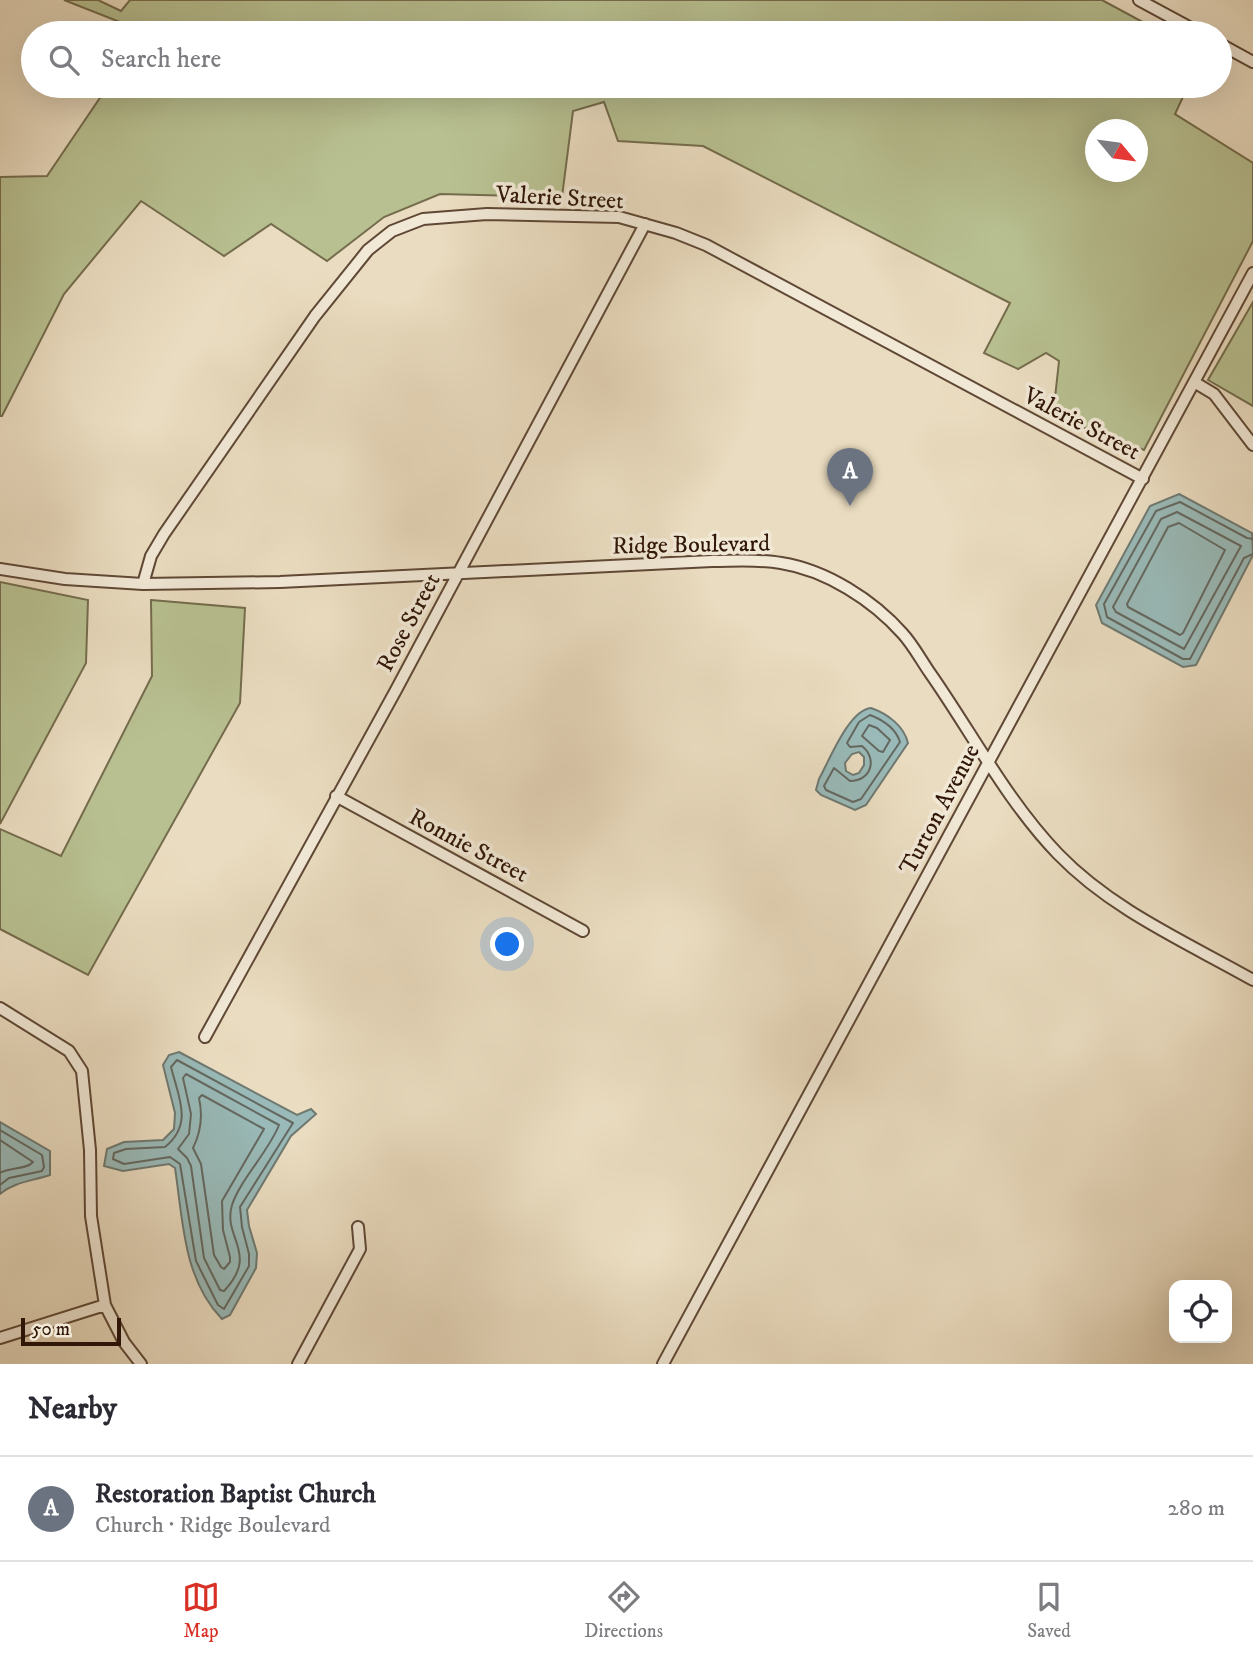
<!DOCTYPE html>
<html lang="en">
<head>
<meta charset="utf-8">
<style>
  body { margin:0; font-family:"IM FELL DW Pica",serif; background:#f2f2f3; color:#2b2b33 }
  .controls { position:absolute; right:21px; bottom:21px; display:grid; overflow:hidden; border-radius:14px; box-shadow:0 7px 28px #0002 }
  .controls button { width:63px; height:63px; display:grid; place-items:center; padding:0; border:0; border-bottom:2px solid #e1e1e2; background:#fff; color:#2b2b33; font:35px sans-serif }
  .compass { position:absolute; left:1085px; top:119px; width:63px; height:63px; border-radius:50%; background:#fff; box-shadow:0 7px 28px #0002; rotate:119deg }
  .scale { position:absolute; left:21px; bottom:18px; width:100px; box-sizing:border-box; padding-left:7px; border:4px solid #311707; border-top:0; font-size:19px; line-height:24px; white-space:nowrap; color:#311707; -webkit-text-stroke:5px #f1e8d6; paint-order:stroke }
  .you { position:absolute; left:508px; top:945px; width:24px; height:24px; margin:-18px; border:5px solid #fff; border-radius:50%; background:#1a73e8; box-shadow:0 0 0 10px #1a73e833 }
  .badge { display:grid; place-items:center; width:46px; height:46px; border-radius:50%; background:#d93025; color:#fff; font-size:23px; font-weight:700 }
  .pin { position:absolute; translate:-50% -58px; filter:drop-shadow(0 2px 4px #0008) }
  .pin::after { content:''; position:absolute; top:37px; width:24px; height:21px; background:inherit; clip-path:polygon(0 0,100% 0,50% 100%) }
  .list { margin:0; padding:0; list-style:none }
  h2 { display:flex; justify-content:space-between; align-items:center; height:91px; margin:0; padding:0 28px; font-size:30px }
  h2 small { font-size:23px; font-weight:400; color:#7c7c81 }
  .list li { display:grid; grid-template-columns:46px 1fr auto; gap:21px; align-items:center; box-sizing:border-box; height:105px; padding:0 28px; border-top:2px solid #e1e1e2 }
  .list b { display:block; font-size:26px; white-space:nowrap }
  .list p { margin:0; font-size:23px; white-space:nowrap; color:#7c7c81 }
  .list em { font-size:23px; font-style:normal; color:#7c7c81 }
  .icon { flex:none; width:38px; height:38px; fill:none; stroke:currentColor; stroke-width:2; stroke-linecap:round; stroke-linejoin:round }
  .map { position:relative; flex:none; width:1253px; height:1364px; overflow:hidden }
  .search { position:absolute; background:#fff; box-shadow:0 7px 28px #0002; left:21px; right:21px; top:21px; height:77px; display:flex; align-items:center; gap:18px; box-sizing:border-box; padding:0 24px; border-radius:38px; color:#7c7c81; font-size:26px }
  .sheet { height:196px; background:#fff }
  nav { display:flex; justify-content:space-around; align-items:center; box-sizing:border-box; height:98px; border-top:2px solid #e1e1e2; background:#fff; font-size:19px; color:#7c7c81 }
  nav a { display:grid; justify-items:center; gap:4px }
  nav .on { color:#d93025 }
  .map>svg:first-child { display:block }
  .green { fill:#b8c091; stroke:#746c4c; stroke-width:2; fill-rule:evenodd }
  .water { fill:#99bab8; stroke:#6f7971; stroke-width:2; fill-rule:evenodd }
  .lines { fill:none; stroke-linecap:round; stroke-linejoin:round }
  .shore { stroke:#656860; stroke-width:2 }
  .minor-casing { stroke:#5f4835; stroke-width:14 }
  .minor { stroke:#f1e8d6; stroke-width:10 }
  .labels { text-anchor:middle; stroke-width:7; stroke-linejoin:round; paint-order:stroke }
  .street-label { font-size:24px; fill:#311707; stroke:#f1e8d6 }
</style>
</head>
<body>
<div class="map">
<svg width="1253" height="1364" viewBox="0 0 1253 1364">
  <rect width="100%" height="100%" fill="#eadcc0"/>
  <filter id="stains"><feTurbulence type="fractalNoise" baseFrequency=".00286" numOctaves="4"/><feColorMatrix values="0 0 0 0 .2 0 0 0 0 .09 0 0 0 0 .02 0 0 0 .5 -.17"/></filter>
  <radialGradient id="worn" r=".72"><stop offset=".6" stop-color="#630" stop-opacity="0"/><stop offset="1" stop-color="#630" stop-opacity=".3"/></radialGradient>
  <path class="green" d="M64,0H98L121,11L130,0H1102L1163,33H128L125,24Z
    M108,86H1188L1175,114L1253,163V241L1144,450L1053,416L1059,361L1046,353L1018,369L984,353L1010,303L703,146L618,141L604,102L573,111L562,197L440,194L384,217L327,261L271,224L224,256L141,201L64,294L2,416H0V177L47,176ZM1096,130H1138V172H1096Z
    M1253,302V406L1208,380Z
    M0,582L88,600L86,663L0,824Z
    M151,600L245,608L240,703L88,975L0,929V829L61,856L152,676Z"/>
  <path class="water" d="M1179,494L1252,533L1253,555L1196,665L1183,667L1102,623L1096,605L1150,506Z
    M871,708C888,714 904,726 908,743L866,805L855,810L821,795L816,790L819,779C830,759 849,710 871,708ZM859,752L864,757V765L859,773L853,775L846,771L845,763L852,754Z
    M179,1052L297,1115L311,1109L316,1114L291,1136L247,1210L249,1226L257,1253L256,1268L230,1315L222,1319C183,1279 183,1220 175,1168L169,1164L123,1171L104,1166L107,1149L124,1142L163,1140L174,1129L175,1113L163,1065L169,1055Z
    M0,1122L50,1151V1175C32,1181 14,1182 0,1194Z"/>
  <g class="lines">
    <path class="shore" d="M1177,512L1241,546L1184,649L1116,612L1113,607L1161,519Z
      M1179,523L1225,550L1183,633L1180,635L1128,607L1127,604L1168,527Z
      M1253,539L1247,538L1180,502L1156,511L1104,604L1107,617L1183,659H1190L1244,558L1253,554
      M870,715C883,720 896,729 900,742L861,799L853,802L826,790L824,786L834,768L850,781C871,781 878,759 862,746L850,747L847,743L859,722Z
      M869,725L877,728L890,740L883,752L879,751L862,736Z
      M177,1060L293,1123L240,1207L242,1227L249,1254V1266L224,1309L218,1305L196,1261L180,1164L170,1157L124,1164L113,1159L114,1153L126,1149L165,1147C194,1124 178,1096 171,1067Z
      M186,1074L279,1125C269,1151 240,1180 232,1205C222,1238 260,1253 224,1291L220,1290L204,1258L191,1166L187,1158L178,1149L189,1134L191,1114L183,1078Z
      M202,1095L264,1129L222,1201L223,1230L230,1257V1262L224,1269L221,1267L214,1255L201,1164L193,1148C201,1132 203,1116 199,1098Z
      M0,1130L42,1155L44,1167L42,1171L9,1178L0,1185
      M0,1140L33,1162C26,1170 10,1167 0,1173"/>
    <defs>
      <path id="minor" d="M1139,0L1200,33
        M1220,44L1253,62
        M1194,382L1214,394L1253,445
        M0,569L65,579L143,584L280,582L712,561C735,561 758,559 781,563C826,570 873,600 903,634C913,645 921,660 930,673C972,733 1007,801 1058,854C1112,910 1186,942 1253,980
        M143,584L151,556L164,534L315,316L368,250L392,231L423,219L487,214L619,217L676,233L706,245L1143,479
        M336,796L583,931
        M0,1008L69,1051L82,1071L90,1150L91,1216L105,1305L124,1342L141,1364
        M205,1037L396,690L645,224
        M0,1338L105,1305
        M298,1364L360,1249L358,1227
        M663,1364L1253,273"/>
    </defs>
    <use href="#minor" class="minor-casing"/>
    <use href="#minor" class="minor"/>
  </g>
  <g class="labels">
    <g class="street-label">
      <text transform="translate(560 197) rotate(3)" y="8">Valerie Street</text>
      <text transform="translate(1082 423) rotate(28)" y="8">Valerie Street</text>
      <text transform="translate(691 544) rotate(-1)" y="8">Ridge Boulevard</text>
      <text transform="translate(408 622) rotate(-62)" y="8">Rose Street</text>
      <text transform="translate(939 809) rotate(-62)" y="8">Turton Avenue</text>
      <text transform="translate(469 845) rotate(28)" y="8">Ronnie Street</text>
    </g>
  </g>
  <rect width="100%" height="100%" filter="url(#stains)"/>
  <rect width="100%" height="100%" fill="url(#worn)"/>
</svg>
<div class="controls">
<button><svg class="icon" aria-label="locate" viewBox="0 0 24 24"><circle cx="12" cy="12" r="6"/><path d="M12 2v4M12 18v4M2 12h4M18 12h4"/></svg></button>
</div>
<svg class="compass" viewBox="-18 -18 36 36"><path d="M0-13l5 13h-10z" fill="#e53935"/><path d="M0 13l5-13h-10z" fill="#7c7c81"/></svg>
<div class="scale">50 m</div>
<div class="you"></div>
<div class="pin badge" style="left:850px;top:506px;background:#6b7280">A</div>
<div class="search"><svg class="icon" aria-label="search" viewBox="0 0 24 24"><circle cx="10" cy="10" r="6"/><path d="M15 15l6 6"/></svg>Search here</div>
</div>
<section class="sheet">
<h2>Nearby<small></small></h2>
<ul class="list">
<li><span class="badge" style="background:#6b7280">A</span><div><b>Restoration Baptist Church</b><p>Church · Ridge Boulevard</p></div><em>280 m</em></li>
</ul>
</section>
<nav>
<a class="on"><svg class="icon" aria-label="map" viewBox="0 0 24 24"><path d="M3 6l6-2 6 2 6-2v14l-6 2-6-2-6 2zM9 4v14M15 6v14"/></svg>Map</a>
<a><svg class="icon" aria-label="directions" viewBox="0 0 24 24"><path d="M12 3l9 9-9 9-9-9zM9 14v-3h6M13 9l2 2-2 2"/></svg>Directions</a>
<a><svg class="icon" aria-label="saved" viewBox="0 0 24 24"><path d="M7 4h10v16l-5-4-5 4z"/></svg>Saved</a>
</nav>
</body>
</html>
